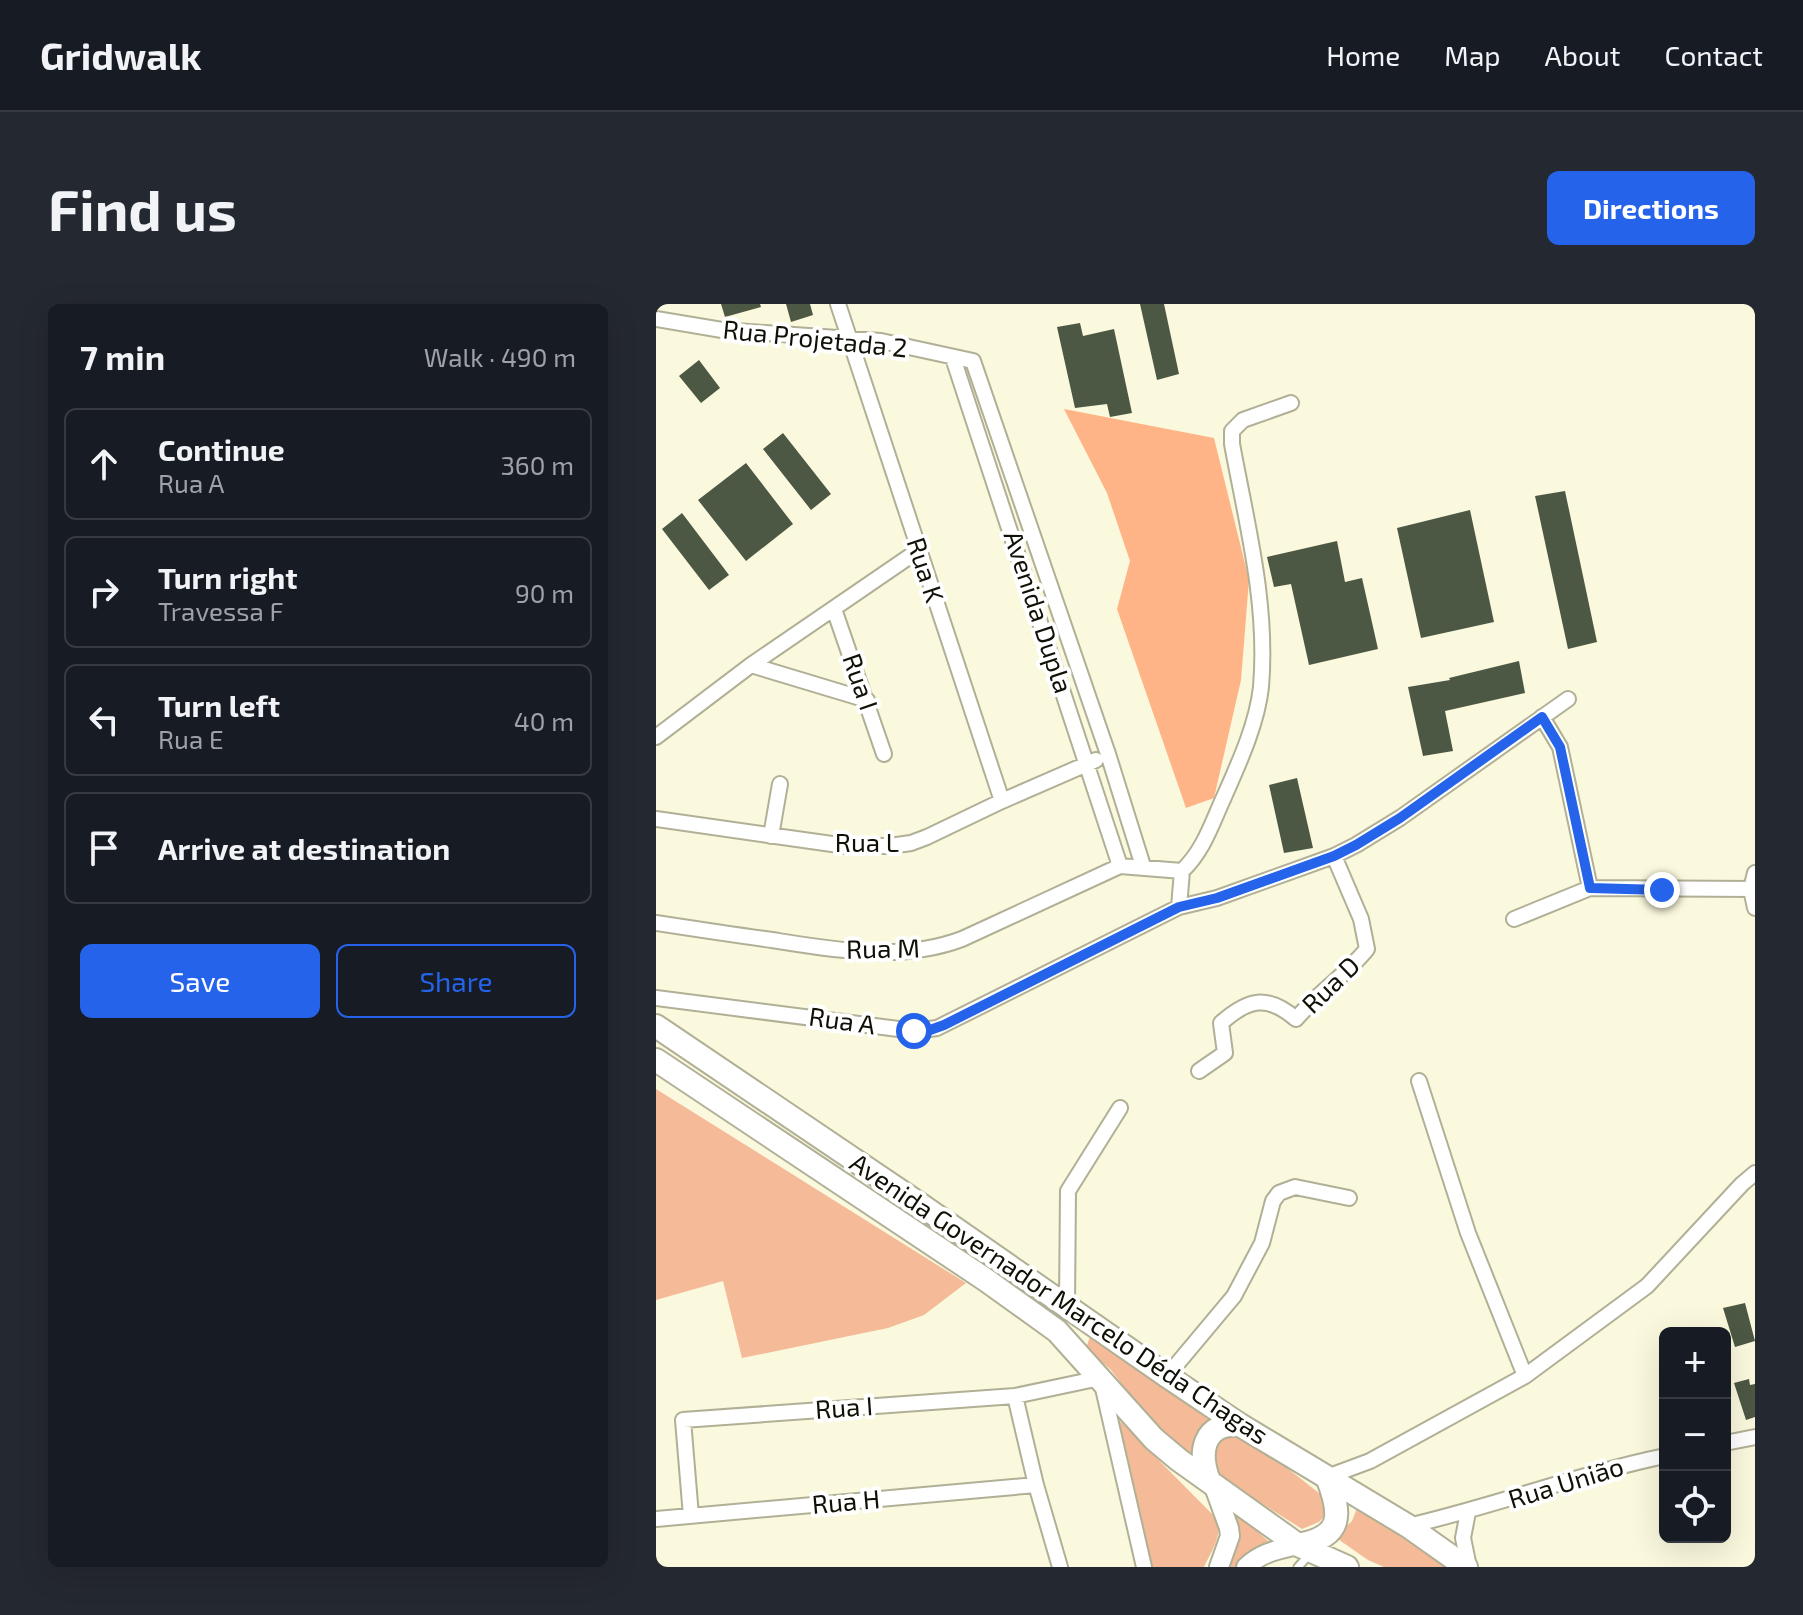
<!DOCTYPE html>
<html lang="en">
<head>
<meta charset="utf-8">
<style>
  body { margin:0; font-family:"Exo 2",sans-serif; background:#242831; color:#f1f3f6 }
  .controls { position:absolute; right:24px; bottom:24px; display:grid; overflow:hidden; border-radius:12px; box-shadow:0 8px 32px #0002 }
  .controls button { width:72px; height:72px; display:grid; place-items:center; padding:0; border:0; border-bottom:2px solid #363941; background:#171b24; color:#f1f3f6; font:40px sans-serif }
  .stop { position:absolute; width:24px; height:24px; margin:-18px; border:6px solid #2563eb; border-radius:50%; background:#fff }
  .stop.end { background:#2563eb; border-color:#fff; box-shadow:0 2px 8px #0008 }
  .list { margin:0; padding:0; list-style:none }
  h2 { display:flex; justify-content:space-between; align-items:center; height:104px; margin:0; padding:0 32px; font-size:34px }
  h2 small { font-size:26px; font-weight:400; color:#9ea1a6 }
  .list li { display:grid; grid-template-columns:52px 1fr auto; gap:24px; align-items:center; box-sizing:border-box; height:112px; margin:0 16px 16px; padding:0 16px; border:2px solid #363941; border-radius:12px }
  .list b { display:block; font-size:30px; white-space:nowrap }
  .list p { margin:0; font-size:26px; white-space:nowrap; color:#9ea1a6 }
  .list em { font-size:26px; font-style:normal; color:#9ea1a6 }
  .actions { display:flex; gap:16px; padding:24px 32px }
  .actions a { flex:1; padding:18px 0; border:2px solid #2563eb; border-radius:12px; text-align:center; font-size:28px; color:#2563eb }
  .actions .main { background:#2563eb; color:#fff }
  .icon { flex:none; width:44px; height:44px; fill:none; stroke:currentColor; stroke-width:2; stroke-linecap:round; stroke-linejoin:round }
  .map { position:relative; flex:none; width:1099px; height:1263px; overflow:hidden; border-radius:12px }
  header { display:flex; align-items:center; gap:48px; box-sizing:border-box; height:112px; padding:0 40px; background:#171b24; border-bottom:2px solid #363941 }
  header strong { font-size:38px }
  nav { display:flex; gap:44px; margin-inline-start:auto; font-size:28px }
  .intro { display:flex; align-items:center; justify-content:space-between; box-sizing:border-box; height:192px; padding:0 48px }
  h1 { margin:0; font-size:56px }
  .button { padding:20px 36px; border-radius:12px; background:#2563eb; color:#fff; font-size:28px; font-weight:700 }
  main { display:flex; gap:48px; padding:0 48px }
  aside { flex:1; background:#171b24; border-radius:12px; box-shadow:0 8px 32px #0002 }
  .map>svg:first-child { display:block }
  .green { fill:#f5ba98 }
  .forest { fill:#ffb487 }
  .building { fill:#4c5843 }
  .lines { fill:none; stroke-linecap:round; stroke-linejoin:round }
  .service-casing { stroke:#b1b096; stroke-width:11 }
  .minor-casing { stroke:#b1b096; stroke-width:18 }
  .tertiary-casing { stroke:#b1b096; stroke-width:22 }
  .primary-casing { stroke:#b1b096; stroke-width:26 }
  .service { stroke:#fff; stroke-width:7 }
  .minor { stroke:#fff; stroke-width:14 }
  .tertiary { stroke:#fff; stroke-width:18 }
  .primary { stroke:#fff; stroke-width:22 }
  .route { stroke:#2563eb; stroke-width:10 }
  .labels { text-anchor:middle; stroke-width:8; stroke-linejoin:round; paint-order:stroke }
  .street-label { font-size:26px; fill:#111007; stroke:#fff }
</style>
</head>
<body>
<header>
<strong>Gridwalk</strong>
<nav><a>Home</a><a>Map</a><a>About</a><a>Contact</a></nav>
</header>
<div class="intro"><h1>Find us</h1><a class="button">Directions</a></div>
<main>
<aside>
<h2>7 min<small>Walk · 490 m</small></h2>
<ul class="list">
<li><svg class="icon" aria-label="ahead" viewBox="0 0 24 24"><path d="M12 20V5M6 11l6-6 6 6"/></svg><div><b>Continue</b><p>Rua A</p></div><em>360 m</em></li>
<li><svg class="icon" aria-label="right" viewBox="0 0 24 24"><path d="M7 20v-9h11M14 6l5 5-5 5"/></svg><div><b>Turn right</b><p>Travessa F</p></div><em>90 m</em></li>
<li><svg class="icon" aria-label="left" viewBox="0 0 24 24"><path d="M17 20v-9H6M10 6l-5 5 5 5"/></svg><div><b>Turn left</b><p>Rua E</p></div><em>40 m</em></li>
<li><svg class="icon" aria-label="arrive" viewBox="0 0 24 24"><path d="M6 21V4h12l-3 4 3 4H6"/></svg><div><b>Arrive at destination</b></div></li>
</ul>
<div class="actions"><a class="main">Save</a><a>Share</a></div>
</aside>
<div class="map">
<svg width="1099" height="1263" viewBox="0 0 1099 1263">
  <rect width="100%" height="100%" fill="#faf8dd"/>
  <path class="green" d="M0,785L310,979L268,1011L232,1024L86,1054L67,977L0,996Z
    M436,1027L563,1116L542,1160L501,1126L455,1066L430,1044Z
    M456,1109L562,1216C566,1233 555,1248 548,1263H493Z
    M578,1128L626,1160L668,1193L670,1210L663,1218L646,1225L558,1169L560,1131Z
    M568,1199L618,1242L585,1263H567Z
    M703,1199L800,1263H728L712,1256L679,1233L696,1217Z"/>
  <path class="forest" d="M408,105L558,134L593,276L585,376L558,494L530,504L461,305L474,257L451,189Z"/>
  <path class="building" d="M65,0H104L105,3L69,13Z
    M130,0H154L157,11L135,18Z
    M484,0H508L523,70L501,76Z
    M424,19L427,32L458,25L476,109L454,113L451,100L419,104L401,23Z
    M43,56L64,84L45,99L23,72Z
    M127,129L175,190L155,206L107,145Z
    M90,159L137,220L90,257L42,196Z
    M909,187L941,338L912,345L879,192Z
    M814,206L838,318L765,334L741,224Z
    M26,209L73,271L53,286L6,225Z
    M681,237L689,278L706,274L722,345L653,361L635,280L618,283L611,253Z
    M863,357L869,389L789,407L797,447L767,452L752,383L794,376L793,374Z
    M641,474L657,544L628,549L613,481Z
    M1089,999L1099,1037L1079,1043L1067,1004Z
    M1093,1075L1094,1081L1099,1080V1113L1090,1116L1078,1079Z"/>
  <g class="lines">
    <defs>
      <path id="service" d="M642,1263L654,1250"/>
      <path id="minor" d="M182,0L346,497
        M0,15L66,26L225,37L317,57L452,450L487,562
        M297,54L464,562
        M178,305L228,450
        M95,361L211,396
        M886,413L904,443L934,584
        M0,433L95,361L263,246
        M0,515L190,542H234L255,539L271,533L346,497L440,456
        M115,532L124,480
        M1099,569L1095,585L1099,604
        M523,603L526,567
        M858,615L934,584L1099,585
        M0,619C39,625 78,631 116,636C179,646 245,658 306,635L464,562L526,567C548,546 556,519 568,493C583,459 601,420 605,383C612,300 591,221 576,140V127L587,116L635,99
        M0,694L258,727L281,724L523,603L561,594L678,552L700,541L744,514L912,395
        M543,767L569,749L565,719C592,695 611,690 640,715C662,689 690,671 711,645L705,615L678,552
        M763,777L812,929L869,1072
        M411,1001L412,887L464,804
        M511,1072L578,992L606,939L617,897L623,889L639,883L693,894
        M446,1080L488,1263
        M359,1092L380,1181L404,1263
        M1069,1139L1099,1133
        M671,1173L714,1157L869,1072L991,982L1086,880L1099,869
        M812,1208L807,1234L813,1263
        M35,1212L27,1116L359,1092L444,1074
        M0,1215L380,1181
        M752,1222C839,1202 922,1170 1009,1152"/>
      <path id="tertiary" d="M557,1180L573,1224L574,1232L563,1263
        M590,1263C606,1248 621,1246 642,1241"/>
      <path id="primary" d="M0,722L265,901L511,1072L584,1121L752,1222L810,1263
        M0,756L330,976L401,1027L498,1135L523,1156L642,1241L691,1263
        M553,1177C542,1148 547,1118 584,1121
        M642,1241C687,1233 686,1211 671,1173"/>
    </defs>
    <use href="#service" class="service-casing"/>
    <use href="#minor" class="minor-casing"/>
    <use href="#tertiary" class="tertiary-casing"/>
    <use href="#primary" class="primary-casing"/>
    <use href="#service" class="service"/>
    <use href="#minor" class="minor"/>
    <use href="#tertiary" class="tertiary"/>
    <use href="#primary" class="primary"/>
  </g>
  <g class="lines">
    <path class="route" d="M258,727L274,726L288,721L523,603L561,594L678,552L700,541L744,514L886,413L904,443L934,584L1006,586"/>
  </g>
  <g class="labels">
    <g class="street-label">
      <text transform="translate(159 35) rotate(6)" y="9">Rua Projetada 2</text>
      <text transform="translate(269 266) rotate(72)" y="9">Rua K</text>
      <text transform="translate(382 308) rotate(72)" y="9">Avenida Dupla</text>
      <text transform="translate(204 378) rotate(71)" y="9">Rua I</text>
      <text x="211" y="548">Rua L</text>
      <text transform="translate(227 645) rotate(-1)" y="9">Rua M</text>
      <text transform="translate(675 681) rotate(-44)" y="9">Rua D</text>
      <text transform="translate(186 717) rotate(8)" y="9">Rua A</text>
      <text transform="translate(403 995) rotate(34)" y="9">Avenida Governador Marcelo Déda Chagas</text>
      <text transform="translate(188 1104) rotate(-4)" y="9">Rua I</text>
      <text transform="translate(910 1179) rotate(-17)" y="9">Rua União</text>
      <text transform="translate(190 1198) rotate(-5)" y="9">Rua H</text>
    </g>
  </g>
</svg>
<div class="controls">
<button>+</button>
<button>−</button>
<button><svg class="icon" aria-label="locate" viewBox="0 0 24 24"><circle cx="12" cy="12" r="6"/><path d="M12 2v4M12 18v4M2 12h4M18 12h4"/></svg></button>
</div>
<div class="stop" style="left:258px;top:727px"></div>
<div class="stop end" style="left:1006px;top:586px"></div>
</div>
</main>
</body>
</html>
